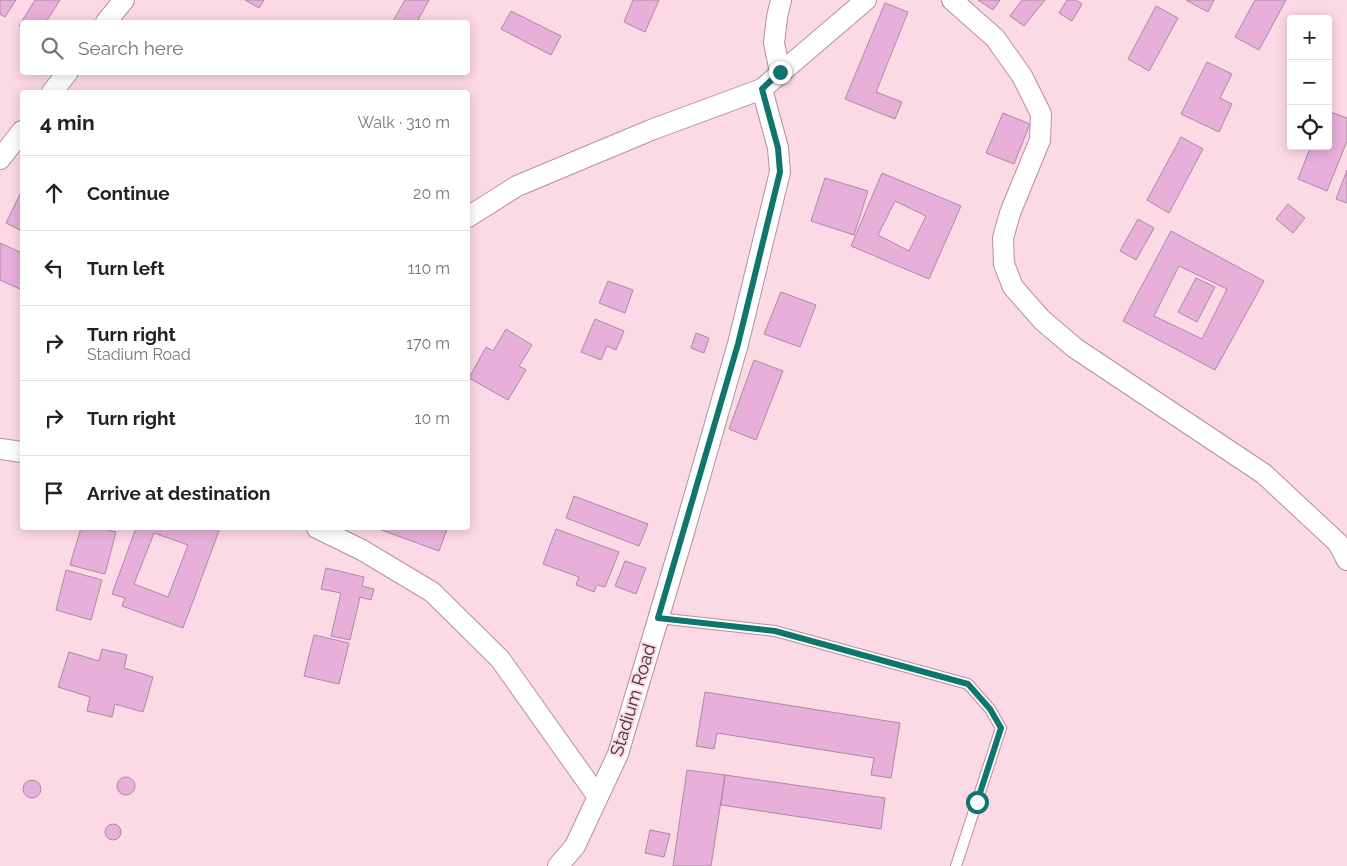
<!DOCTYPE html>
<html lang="en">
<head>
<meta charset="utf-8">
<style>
  body { margin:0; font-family:Raleway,sans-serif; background:#f2f2f2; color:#222 }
  .controls { position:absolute; right:15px; top:15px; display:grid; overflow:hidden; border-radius:5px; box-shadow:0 2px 12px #0003 }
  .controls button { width:45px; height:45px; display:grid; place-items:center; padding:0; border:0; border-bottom:1px solid #e0e0e0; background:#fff; color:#222; font:25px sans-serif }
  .stop { position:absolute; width:15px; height:15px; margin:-11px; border:4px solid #0f766e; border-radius:50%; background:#fff }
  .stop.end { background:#0f766e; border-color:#fff; box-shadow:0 1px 5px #0008 }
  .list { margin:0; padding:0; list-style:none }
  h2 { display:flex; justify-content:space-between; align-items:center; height:65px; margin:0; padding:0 20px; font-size:21px }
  h2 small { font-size:16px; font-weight:400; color:#767676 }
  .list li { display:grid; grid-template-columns:32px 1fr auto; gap:15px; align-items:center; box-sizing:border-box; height:75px; padding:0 20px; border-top:1px solid #e0e0e0 }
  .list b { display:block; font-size:19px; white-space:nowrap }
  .list p { margin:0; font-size:16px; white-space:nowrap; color:#767676 }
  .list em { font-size:16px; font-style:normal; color:#767676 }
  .icon { flex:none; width:28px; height:28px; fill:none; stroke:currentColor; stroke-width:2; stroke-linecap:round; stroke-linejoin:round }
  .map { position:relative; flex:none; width:1347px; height:866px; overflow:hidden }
  .search { position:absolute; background:#fff; box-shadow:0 2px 12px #0003; left:20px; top:20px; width:450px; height:55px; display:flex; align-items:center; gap:12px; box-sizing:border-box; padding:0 18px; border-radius:5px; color:#767676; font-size:19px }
  .panel { position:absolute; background:#fff; box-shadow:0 2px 12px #0003; left:20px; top:90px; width:450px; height:440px; border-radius:5px }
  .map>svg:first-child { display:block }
  .building { fill:#e8afda; stroke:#aa8aa2; fill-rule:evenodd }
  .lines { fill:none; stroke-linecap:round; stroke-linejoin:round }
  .service-casing { stroke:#b78f9d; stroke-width:12 }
  .minor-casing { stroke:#b78f9d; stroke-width:22 }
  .service { stroke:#fff; stroke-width:10 }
  .minor { stroke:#fff; stroke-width:20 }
  .route { stroke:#0f766e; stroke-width:6 }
  .labels { text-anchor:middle; stroke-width:4; stroke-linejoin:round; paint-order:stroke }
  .street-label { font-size:18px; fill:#433238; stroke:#fbd9e5 }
</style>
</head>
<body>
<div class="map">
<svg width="1347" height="866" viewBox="0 0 1347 866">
  <rect width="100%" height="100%" fill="#fbd9e5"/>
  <path class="building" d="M0,0H16L5,17L0,14Z
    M35,0H60L46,22H22V28L19,26Z
    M245,0H264L259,8Z
    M405,0H429L417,22L393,21Z
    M633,0H659L645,32L624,22Z
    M978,0H1000L993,10Z
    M1022,0H1045L1024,26L1010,16Z
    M1067,0H1076L1082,4L1072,21L1059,13Z
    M1186,0H1214L1208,12Z
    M1255,0H1286L1259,50L1235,37Z
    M885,3L908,12L876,92L902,102L895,119L845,99Z
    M1156,6L1178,18L1149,71L1128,59Z
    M511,11L561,36L551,55L501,29Z
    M1207,62L1232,74L1220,98L1232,104L1219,132L1181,114Z
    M1328,111L1347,118V141L1327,191L1298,179L1311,146H1328Z
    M1003,113L1030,124L1014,164L986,153Z
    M1181,137L1203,149L1169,213L1147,200Z
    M1347,170V203L1336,199Z
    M882,173L961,206L929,279L851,246ZM895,201L926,216L909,251L878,235Z
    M825,178L868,191L854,235L811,221Z
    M22,190V231L6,223Z
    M1288,204L1305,218L1293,233L1276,219Z
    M1138,219L1154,228L1136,260L1120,251Z
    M1171,231L1264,281L1215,370L1123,321ZM1179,266L1227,289L1202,339L1154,316Z
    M0,243L22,253V290L0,280Z
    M1196,278L1215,287L1197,322L1178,312Z
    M608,281L633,290L625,313L599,303Z
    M781,292L816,305L800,347L764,334Z
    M595,319L624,331L616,350L607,346L601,360L581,352Z
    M506,329L532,345L519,366L526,370L508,400L469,378L486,347L493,351Z
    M696,333L709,338L704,353L691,348Z
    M754,360L783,371L756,440L729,429Z
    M574,496L648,524L639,546L566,518Z
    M81,528H98L116,532L105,574L70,565Z
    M136,528H220L183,628L122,606L125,598L112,594ZM154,533L188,545L168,597L134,584Z
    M376,528H444L447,529L439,551Z
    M556,529L619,552L605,587L597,585L594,592L576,585L579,577L543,564Z
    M625,561L646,568L636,594L615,586Z
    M326,568L364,577L362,586L374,589L371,600L360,597L350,640L331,636L341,593L321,589Z
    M66,570L102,580L91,620L56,610Z
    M314,635L349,643L339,684L304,676Z
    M102,649L127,655L124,668L153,677L143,712L115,704L112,717L87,711L90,697L58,687L69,652L99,661Z
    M705,692L900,723L891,778L871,775L874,758L717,733L714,749L696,746Z
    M687,770L725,775L711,866H673Z
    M725,775L885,798L881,829L721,805Z
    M117 786a9 9 0 1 1 18 0a9 9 0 1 1-18 0Z
    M23 789a9 9 0 1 1 18 0a9 9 0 1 1-18 0Z
    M105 832a8 8 0 1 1 16 0a8 8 0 1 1-16 0Z
    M650,830L670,834L664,857L645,853Z"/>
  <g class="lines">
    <defs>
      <path id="service" d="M658,618L775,631L968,684L990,709L1001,728L956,866"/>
      <path id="minor" d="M952,0L995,38L1022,76L1041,114L1040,140L1010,213L1003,238L1004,264L1013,287L1042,320L1075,348L1264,474L1338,543L1347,560
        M106,22L124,0
        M780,72L774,43L777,17L781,0
        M52,92L68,72
        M0,159L22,131
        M468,217L517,186L651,130L762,89L866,0
        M0,449L22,452
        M317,528L362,550L432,592L500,659L598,797
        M558,866L575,846L618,754L682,539L738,344L780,172L778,148L762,89"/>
    </defs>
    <use href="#service" class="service-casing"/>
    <use href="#minor" class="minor-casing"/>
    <use href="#service" class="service"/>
    <use href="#minor" class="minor"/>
  </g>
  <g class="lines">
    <path class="route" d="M780,72L762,89L778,148L780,172L738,344L658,618L775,631L968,684L990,709L1001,728L977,802"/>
  </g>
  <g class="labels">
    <g class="street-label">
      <text transform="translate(633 700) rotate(-73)" y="6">Stadium Road</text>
    </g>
  </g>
</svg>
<div class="controls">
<button>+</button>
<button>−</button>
<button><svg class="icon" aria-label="locate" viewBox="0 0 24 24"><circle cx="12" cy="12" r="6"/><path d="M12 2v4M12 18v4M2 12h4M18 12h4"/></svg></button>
</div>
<div class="stop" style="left:977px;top:802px"></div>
<div class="stop end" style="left:780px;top:72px"></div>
<div class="search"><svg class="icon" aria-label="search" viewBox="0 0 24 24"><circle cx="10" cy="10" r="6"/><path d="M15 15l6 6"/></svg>Search here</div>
<section class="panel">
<h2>4 min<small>Walk · 310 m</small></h2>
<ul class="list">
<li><svg class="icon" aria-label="ahead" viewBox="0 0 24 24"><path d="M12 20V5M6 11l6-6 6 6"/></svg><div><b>Continue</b></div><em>20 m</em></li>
<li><svg class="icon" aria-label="left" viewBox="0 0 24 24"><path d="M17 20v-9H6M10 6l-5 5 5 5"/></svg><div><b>Turn left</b></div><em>110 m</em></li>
<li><svg class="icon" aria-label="right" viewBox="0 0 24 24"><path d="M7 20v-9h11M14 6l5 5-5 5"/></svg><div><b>Turn right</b><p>Stadium Road</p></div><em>170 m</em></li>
<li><svg class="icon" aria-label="right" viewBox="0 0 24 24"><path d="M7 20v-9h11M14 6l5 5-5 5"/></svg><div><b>Turn right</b></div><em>10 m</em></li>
<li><svg class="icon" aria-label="arrive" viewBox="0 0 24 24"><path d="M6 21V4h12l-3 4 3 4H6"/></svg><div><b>Arrive at destination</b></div></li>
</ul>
</section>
</div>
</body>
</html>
